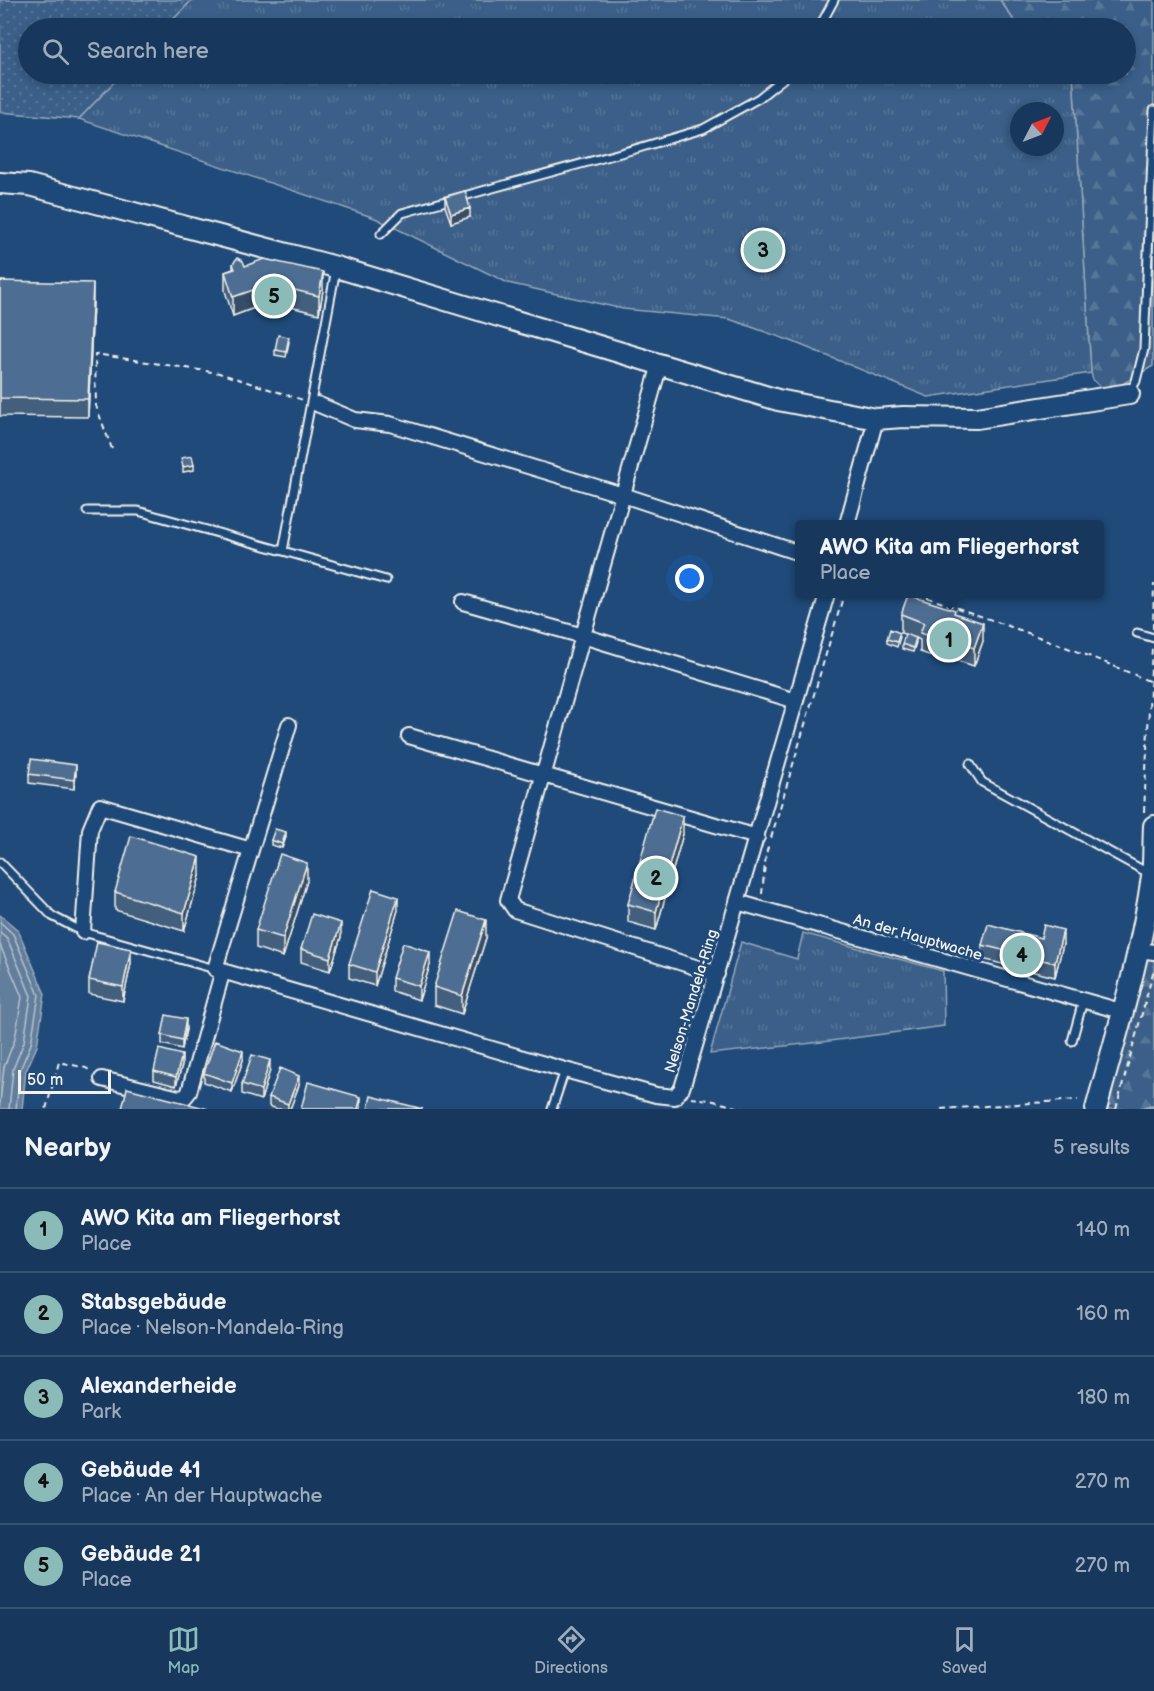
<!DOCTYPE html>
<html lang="en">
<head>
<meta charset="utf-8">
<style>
  body { margin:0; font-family:"Balsamiq Sans",sans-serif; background:#244365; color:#f1f3f6 }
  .compass { position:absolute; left:1010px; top:102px; width:54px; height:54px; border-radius:50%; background:#17385c; box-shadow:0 3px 9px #0003; rotate:48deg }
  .scale { position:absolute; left:18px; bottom:15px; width:93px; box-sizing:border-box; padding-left:6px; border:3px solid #f4f1e8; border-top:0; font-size:16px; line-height:21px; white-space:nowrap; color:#f4f1e8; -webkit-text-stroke:4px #1f4a7a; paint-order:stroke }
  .you { position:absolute; left:690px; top:579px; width:21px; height:21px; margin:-15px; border:4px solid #fff; border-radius:50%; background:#1a73e8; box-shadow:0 0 0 9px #1a73e833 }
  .badge { display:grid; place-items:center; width:39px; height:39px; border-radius:50%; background:#8bbbb9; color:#111; font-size:20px; font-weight:700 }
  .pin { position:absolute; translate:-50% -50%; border:3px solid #fff; box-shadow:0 2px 6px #0006 }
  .popup { position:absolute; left:795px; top:520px; width:309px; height:78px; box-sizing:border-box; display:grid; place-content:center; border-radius:6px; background:#17385c; filter:drop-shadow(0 2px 4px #0005); font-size:20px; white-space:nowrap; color:#9eacbb }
  .popup b { font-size:22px; color:#f1f3f6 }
  .popup::after { content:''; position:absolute; left:50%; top:100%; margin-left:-12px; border:12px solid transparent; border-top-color:#17385c }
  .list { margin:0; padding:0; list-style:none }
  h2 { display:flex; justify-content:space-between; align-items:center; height:78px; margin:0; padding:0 24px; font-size:26px }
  h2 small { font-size:20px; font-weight:400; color:#9eacbb }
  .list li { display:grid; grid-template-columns:39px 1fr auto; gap:18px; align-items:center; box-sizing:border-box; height:84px; padding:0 24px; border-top:2px solid #365272 }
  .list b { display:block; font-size:22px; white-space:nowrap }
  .list p { margin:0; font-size:20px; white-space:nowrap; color:#9eacbb }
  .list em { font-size:20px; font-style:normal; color:#9eacbb }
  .icon { flex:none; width:33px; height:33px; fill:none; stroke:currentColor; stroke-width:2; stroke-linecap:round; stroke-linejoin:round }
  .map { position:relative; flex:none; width:1154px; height:1109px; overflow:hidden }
  .search { position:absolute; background:#17385c; box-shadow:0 3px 9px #0003; left:18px; right:18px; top:18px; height:66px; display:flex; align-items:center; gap:15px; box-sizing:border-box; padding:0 21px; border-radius:33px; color:#9eacbb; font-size:22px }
  .sheet { height:498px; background:#17385c }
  nav { display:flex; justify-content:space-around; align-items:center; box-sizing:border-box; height:84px; border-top:2px solid #365272; background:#17385c; font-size:16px; color:#9eacbb }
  nav a { display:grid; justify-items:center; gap:3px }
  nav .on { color:#8bbbb9 }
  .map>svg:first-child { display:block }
  .grass { fill:url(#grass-dots); stroke:#97a8b8; stroke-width:1.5 }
  .forest { fill:url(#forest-firs); stroke:#97a8b8; stroke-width:1.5 }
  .park { fill:url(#park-tufts); stroke:#97a8b8; stroke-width:1.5; fill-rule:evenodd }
  .water { fill:#627e9d; stroke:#9cacbb; stroke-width:1.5 }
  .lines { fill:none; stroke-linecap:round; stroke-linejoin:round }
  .shore { stroke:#bac3ca; stroke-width:1.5 }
  .stream { stroke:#9cacbb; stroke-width:4 }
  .lane-casing { stroke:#f4f1e8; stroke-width:11 }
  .street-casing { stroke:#f4f1e8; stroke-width:18 }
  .secondary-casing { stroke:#f4f1e8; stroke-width:24 }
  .path { stroke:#f4f1e8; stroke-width:2; stroke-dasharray:6 4.5; stroke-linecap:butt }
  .lane { stroke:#1f4a7a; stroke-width:7 }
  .street { stroke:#1f4a7a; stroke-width:14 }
  .secondary { stroke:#1f4a7a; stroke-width:20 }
  .wall { fill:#425f7e; stroke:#f4f1e8; stroke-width:1.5 }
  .shaded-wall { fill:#364d66; stroke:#f4f1e8; stroke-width:1.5 }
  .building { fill:#4d6e92; stroke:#f4f1e8; stroke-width:1.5 }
  .labels { text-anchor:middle; stroke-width:6; stroke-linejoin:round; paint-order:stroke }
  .street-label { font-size:15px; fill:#f4f1e8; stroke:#1f4a7a }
</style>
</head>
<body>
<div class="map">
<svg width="1154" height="1109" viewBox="0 0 1154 1109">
  <defs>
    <pattern id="grass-dots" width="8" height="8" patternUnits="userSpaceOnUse" patternTransform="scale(1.5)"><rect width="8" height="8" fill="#3a5f88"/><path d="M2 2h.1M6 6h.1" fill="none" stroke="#577699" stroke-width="1.8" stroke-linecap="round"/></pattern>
    <pattern id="forest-firs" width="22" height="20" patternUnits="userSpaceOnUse" patternTransform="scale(1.5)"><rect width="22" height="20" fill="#3a5f88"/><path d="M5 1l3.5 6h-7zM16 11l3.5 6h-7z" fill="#577699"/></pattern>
    <pattern id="park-tufts" width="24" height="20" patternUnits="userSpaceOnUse" patternTransform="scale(1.5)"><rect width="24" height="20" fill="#3a5f88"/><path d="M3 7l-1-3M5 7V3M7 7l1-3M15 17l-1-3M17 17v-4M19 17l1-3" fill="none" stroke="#577699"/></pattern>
  </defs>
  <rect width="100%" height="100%" fill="#1f4a7a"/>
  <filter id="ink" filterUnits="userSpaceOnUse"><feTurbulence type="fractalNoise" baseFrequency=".0167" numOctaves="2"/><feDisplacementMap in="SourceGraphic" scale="12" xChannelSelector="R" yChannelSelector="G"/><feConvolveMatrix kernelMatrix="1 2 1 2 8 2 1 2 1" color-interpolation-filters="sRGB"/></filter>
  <g filter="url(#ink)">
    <path class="grass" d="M0,0H192L165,28H28V74H122L79,119L0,112Z"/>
    <path class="forest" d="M1000,0H1154L1153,366L1107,393L1093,380L1091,373L1073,74H1126V28H1019Z
      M1138,950L1154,951V1109H1099Z"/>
    <path class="park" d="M192,0H1000L1019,28H165Z
      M122,74H1073L1091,373L928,397L791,341L729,319L623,309L508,283L375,218L79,119ZM1019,111H1055V147H1019Z
      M803,933L943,971L944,1026L822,1042L710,1054L741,942L797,959Z"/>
    <path class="water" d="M0,915L18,930L45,994L37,1046L26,1071L22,1109H0Z"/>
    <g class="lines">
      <path class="shore" d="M0,922L13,934L39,995L31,1044L20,1070L16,1109
        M0,932L7,938L31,996L24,1042L13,1069L9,1109
        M0,945L22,997L15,1039L4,1067L0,1103"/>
      <path class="stream" d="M1141,1109L1154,1106"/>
      <defs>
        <path id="lane" d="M819,28L834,0
          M381,234L402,213L635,149L703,129L759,98L789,74
          M336,269L283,551L386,580
          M1130,392L1136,381L1144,349L1154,110
          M87,511H138L283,551
          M1137,633L1154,638
          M970,764L982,782L1150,874
          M0,862L52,916L83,932L215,969
          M1072,1041L1083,1001
          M552,1109L565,1070"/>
        <path id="street" d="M660,364L508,900L515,910L717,974
          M317,404L355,420L390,424L623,495L799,553
          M847,524L876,419
          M463,602L583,636L796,701
          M289,725L215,969L565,1070L656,1095L675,1097L682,1088L694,1049L827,594
          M409,736L757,837
          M737,902L1124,1012
          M83,932L90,830L100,806L251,850
          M1138,950L1154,952
          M102,1079L179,1098L185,1097L189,1092L223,970"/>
        <path id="secondary" d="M0,183L29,185L336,267L778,400L876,419L903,417L977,418L1129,394
          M1096,1109C1117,1032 1141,956 1152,876C1154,860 1153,843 1154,826"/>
      </defs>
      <use href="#lane" class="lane-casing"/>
      <use href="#street" class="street-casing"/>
      <use href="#secondary" class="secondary-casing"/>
      <path class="path" d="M112,449L96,406L95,354L219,373L303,400
        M917,594C995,621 1074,648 1151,682
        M1153,629L1154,584
        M1144,812L1152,647
        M771,838L844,594
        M762,894L766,854L769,844
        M691,1098L710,1100L744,1109
        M46,1109L59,1062L86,1068L92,1072
        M941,1109L1078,1100
        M1116,1109L1154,969"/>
      <use href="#lane" class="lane"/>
      <use href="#street" class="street"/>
      <use href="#secondary" class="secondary"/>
    </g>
    <path class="wall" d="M445,197L470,217L451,223L445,206Z
      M233,264L245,266L323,290L319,314L270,302L233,316L225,291V272L233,269Z
      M0,281L93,301L88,417L0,416Z
      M289,342L286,357L275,355V350Z
      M955,613L983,641L974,666L949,658L948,661L937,658V653L933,652L932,656L920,652V640L916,638V643L913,652L902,649V644L909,636L901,633V614Z
      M900,637L897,647L887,643V639Z
      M29,774H76L74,789L29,783Z
      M683,834L656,930L628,922V904Z
      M286,837L282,848L271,845V840Z
      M200,876L184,931L115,910V892Z
      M307,881L283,957L256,948V930Z
      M398,910L375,986L349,978V964Z
      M341,937L330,971L301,962V949Z
      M486,938L462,1014L434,1005V987Z
      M1063,944L1055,977L982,959V945Z
      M131,963L123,1001L89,994V980Z
      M430,965L419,1000L392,991V978Z
      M186,1029L182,1049L162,1044V1035Z
      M243,1060L232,1092L204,1082V1073Z
      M182,1065L176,1086L154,1080V1071Z
      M270,1070L261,1100L242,1094V1084Z
      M299,1085L290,1109H277L269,1106V1097Z"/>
    <path class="shaded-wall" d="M470,208V217L451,223V214Z
      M323,272V290L319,314V296Z
      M93,283V301L88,417V399Z
      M270,284V302L233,316V297Z
      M194,465V470L183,472V467Z
      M983,623V641L974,666V648Z
      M933,634V652L932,656V637Z
      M949,639V658L948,661V643Z
      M76,765V774L74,789V780Z
      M683,816V834L656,930V912Z
      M286,832V837L282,848V844Z
      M200,857V876L184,931V913Z
      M307,863V881L283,957V938Z
      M398,897V910L375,986V972Z
      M486,920V938L462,1014V996Z
      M341,923V937L330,971V958Z
      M1063,930V944L1055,977V963Z
      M131,949V963L123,1001V987Z
      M430,952V965L419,1000V986Z
      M186,1019V1029L182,1049V1040Z
      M243,1051V1060L232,1092V1083Z
      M182,1055V1065L176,1086V1077Z
      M270,1060V1070L261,1100V1090Z
      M299,1076V1085L290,1109H288V1104Z
      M361,1097V1109H358Z"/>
    <path class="building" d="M465,191L470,208L451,214L445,197Z
      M237,258L243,261L245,266L264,259L323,272L319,296L270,284L233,297L225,272L235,269L233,264Z
      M0,281L93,283L88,399L0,398Z
      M278,335L289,337L286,352L275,350Z
      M192,456L194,465L183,467L181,458Z
      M908,595L955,610L954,613L983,623L974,648L949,639L948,643L937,639L938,636L933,634L932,637L920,633L924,623L901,614Z
      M890,629L900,633L897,642L887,639Z
      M905,634L916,638L913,648L902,644Z
      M31,759L76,765L74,780L29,774Z
      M655,808L683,816L656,912L628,904Z
      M275,829L286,832L282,844L271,840Z
      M131,836L200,857L184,913L115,892Z
      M280,854L307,863L283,938L256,930Z
      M373,889L398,897L375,972L349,964Z
      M458,911L486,920L462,996L434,987Z
      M312,914L341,923L330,958L301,949Z
      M988,924L1041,938L1044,925L1063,930L1055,963L982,945Z
      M97,942L131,949L123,987L89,980Z
      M403,943L430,952L419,986L392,978Z
      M166,1015L186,1019L182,1040L162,1035Z
      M215,1041L243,1051L232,1083L204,1073Z
      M159,1049L182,1055L176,1077L154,1071Z
      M252,1055L270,1060L261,1090L242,1084Z
      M280,1068L299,1076L288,1104L269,1097Z
      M308,1082L361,1097L358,1109H301Z
      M127,1088L208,1109H122Z
      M371,1096L423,1109H368Z"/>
  </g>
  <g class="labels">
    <g class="street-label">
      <text transform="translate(918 937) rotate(16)" y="5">An der Hauptwache</text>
      <text transform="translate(691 1001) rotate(-73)" y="5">Nelson-Mandela-Ring</text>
    </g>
  </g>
</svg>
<svg class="compass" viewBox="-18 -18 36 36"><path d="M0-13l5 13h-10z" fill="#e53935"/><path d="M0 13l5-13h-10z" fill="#9eacbb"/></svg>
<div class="scale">50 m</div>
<div class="you"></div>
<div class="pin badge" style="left:949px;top:640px">1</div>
<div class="popup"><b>AWO Kita am Fliegerhorst</b>Place</div>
<div class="pin badge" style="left:656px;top:878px">2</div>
<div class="pin badge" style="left:763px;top:250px">3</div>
<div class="pin badge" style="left:1022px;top:955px">4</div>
<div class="pin badge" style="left:274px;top:296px">5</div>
<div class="search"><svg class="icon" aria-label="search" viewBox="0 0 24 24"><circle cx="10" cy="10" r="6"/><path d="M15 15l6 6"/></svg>Search here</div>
</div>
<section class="sheet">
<h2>Nearby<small>5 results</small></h2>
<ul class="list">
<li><span class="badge">1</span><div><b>AWO Kita am Fliegerhorst</b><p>Place</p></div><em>140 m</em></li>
<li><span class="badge">2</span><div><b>Stabsgebäude</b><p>Place · Nelson-Mandela-Ring</p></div><em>160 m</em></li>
<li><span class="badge">3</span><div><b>Alexanderheide</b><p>Park</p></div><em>180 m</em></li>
<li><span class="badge">4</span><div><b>Gebäude 41</b><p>Place · An der Hauptwache</p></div><em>270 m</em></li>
<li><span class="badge">5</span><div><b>Gebäude 21</b><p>Place</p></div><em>270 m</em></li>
</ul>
</section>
<nav>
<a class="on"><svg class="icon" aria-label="map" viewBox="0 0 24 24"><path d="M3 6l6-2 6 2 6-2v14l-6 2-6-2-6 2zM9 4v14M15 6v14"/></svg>Map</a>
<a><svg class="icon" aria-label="directions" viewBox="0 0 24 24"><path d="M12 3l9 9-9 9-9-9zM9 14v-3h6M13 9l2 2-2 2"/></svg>Directions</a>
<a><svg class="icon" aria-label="saved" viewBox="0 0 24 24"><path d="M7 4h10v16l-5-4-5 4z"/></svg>Saved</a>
</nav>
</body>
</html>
